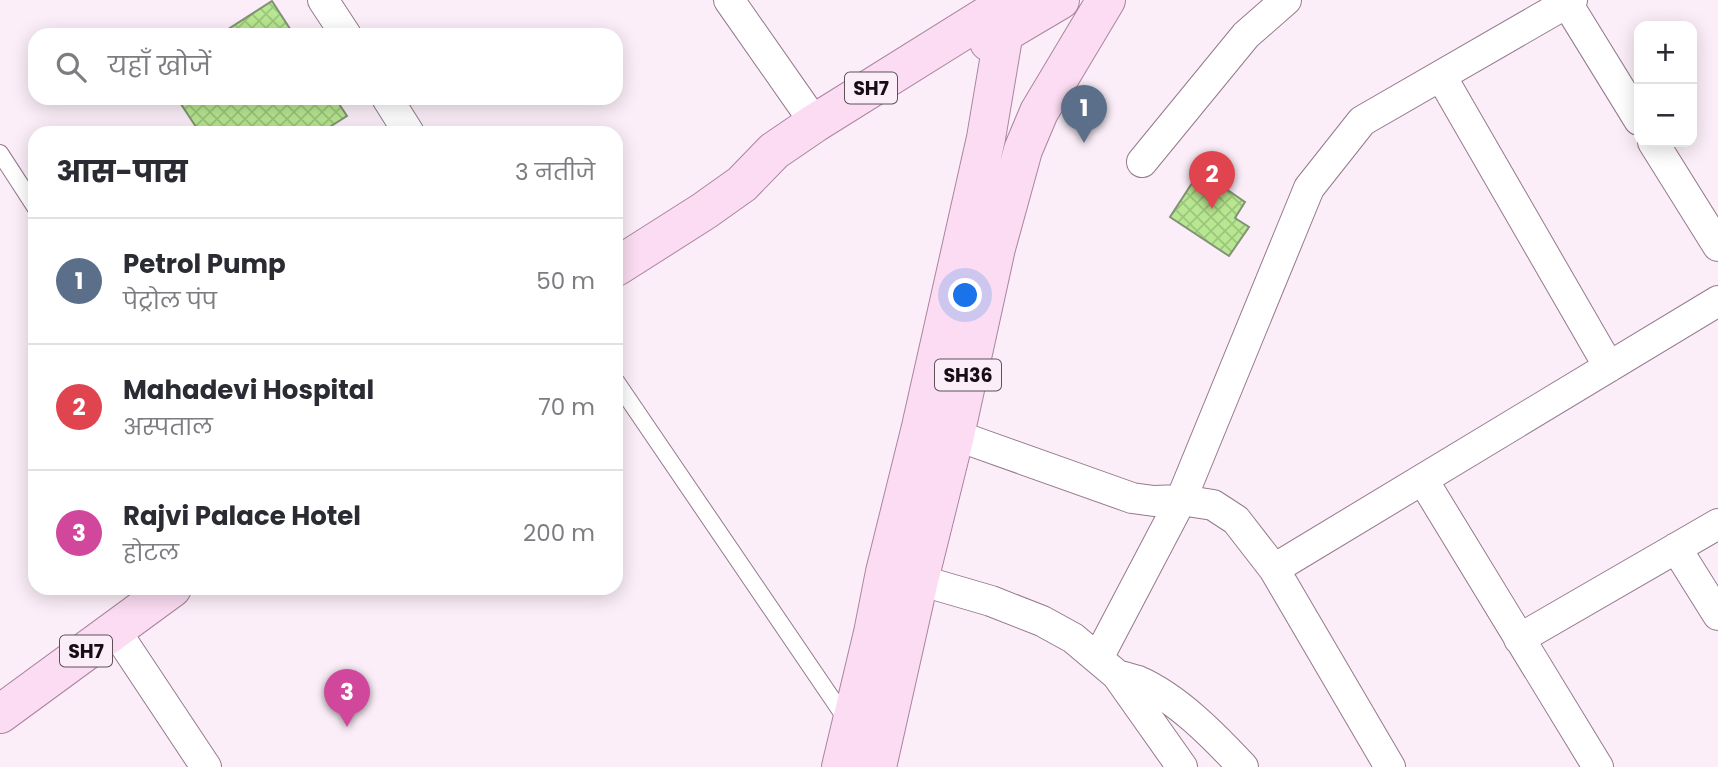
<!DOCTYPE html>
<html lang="hi">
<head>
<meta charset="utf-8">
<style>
  body { margin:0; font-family:Poppins,"Noto Sans Devanagari",sans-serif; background:#f2f2f3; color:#2b2b33 }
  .controls { position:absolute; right:21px; top:21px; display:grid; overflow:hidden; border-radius:14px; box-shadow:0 4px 18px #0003 }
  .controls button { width:63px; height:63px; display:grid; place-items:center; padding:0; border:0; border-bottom:2px solid #e1e1e2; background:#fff; color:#2b2b33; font:35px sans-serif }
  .you { position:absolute; left:966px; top:296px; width:24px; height:24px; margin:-18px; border:5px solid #fff; border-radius:50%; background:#1a73e8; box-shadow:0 0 0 10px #1a73e833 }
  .badge { display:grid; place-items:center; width:46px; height:46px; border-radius:50%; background:#486c25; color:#fff; font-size:23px; font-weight:700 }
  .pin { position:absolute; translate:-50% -58px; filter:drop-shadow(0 2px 4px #0008) }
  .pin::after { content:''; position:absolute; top:37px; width:24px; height:21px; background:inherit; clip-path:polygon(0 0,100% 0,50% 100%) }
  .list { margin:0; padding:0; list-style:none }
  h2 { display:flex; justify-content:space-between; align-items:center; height:91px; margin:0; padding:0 28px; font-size:30px }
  h2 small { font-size:23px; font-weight:400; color:#7c7c81 }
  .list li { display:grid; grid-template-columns:46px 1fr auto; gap:21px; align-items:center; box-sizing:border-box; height:126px; padding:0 28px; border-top:2px solid #e1e1e2 }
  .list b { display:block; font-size:26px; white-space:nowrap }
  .list p { margin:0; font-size:23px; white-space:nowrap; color:#7c7c81 }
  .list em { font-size:23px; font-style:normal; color:#7c7c81 }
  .icon { flex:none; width:38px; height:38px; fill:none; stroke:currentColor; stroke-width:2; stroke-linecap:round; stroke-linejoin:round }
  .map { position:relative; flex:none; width:1718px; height:767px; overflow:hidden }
  .search { position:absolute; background:#fff; box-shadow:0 4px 18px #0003; left:28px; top:28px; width:595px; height:77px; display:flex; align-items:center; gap:18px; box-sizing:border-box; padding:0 24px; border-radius:21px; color:#7c7c81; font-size:26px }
  .panel { position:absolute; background:#fff; box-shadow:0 4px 18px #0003; left:28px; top:126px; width:595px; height:469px; border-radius:21px }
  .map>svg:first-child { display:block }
  .building { fill:url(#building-cross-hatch); stroke:#819275; stroke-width:2 }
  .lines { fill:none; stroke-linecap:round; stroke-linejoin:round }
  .lane-casing { stroke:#95798d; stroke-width:18 }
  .street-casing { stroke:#95798d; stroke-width:32 }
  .primary-casing { stroke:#aa849f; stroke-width:40 }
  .lane { stroke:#fff; stroke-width:16 }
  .street { stroke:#fff; stroke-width:30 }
  .primary { stroke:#fbdcf2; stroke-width:38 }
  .labels { text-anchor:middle; stroke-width:7; stroke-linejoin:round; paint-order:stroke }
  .shield { fill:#fbeef8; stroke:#5c5059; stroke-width:2 }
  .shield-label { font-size:19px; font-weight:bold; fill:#180d15 }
</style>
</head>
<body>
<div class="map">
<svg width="1718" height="767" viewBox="0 0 1718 767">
  <defs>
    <pattern id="building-cross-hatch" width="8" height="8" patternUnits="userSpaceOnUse" patternTransform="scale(1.75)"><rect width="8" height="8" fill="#b7e790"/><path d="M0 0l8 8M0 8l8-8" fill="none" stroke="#9dc57b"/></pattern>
  </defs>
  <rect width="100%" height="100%" fill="#fbeef8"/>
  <path class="building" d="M272,1L294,35H219Z
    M177,98H335L347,116L320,133H200Z
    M1200,171L1245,202L1235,218L1249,227L1229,256L1170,217Z"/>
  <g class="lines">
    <defs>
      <path id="lane" d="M0,153L35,207
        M616,381L848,722"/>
      <path id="street" d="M323,0L346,35
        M729,0L815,123
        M1567,3L1639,120
        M1441,76L1609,367
        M387,98L409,133
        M1653,142L1718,246
        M1142,162L1246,35L1286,0
        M935,431L955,435L1132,498L1154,501L1181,500L1213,505L1236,520L1274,569L1390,767
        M1423,480L1598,767
        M1676,548L1718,615
        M1274,569L1718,301
        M919,580L991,601L1042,621L1073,638L1117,675L1182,767
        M115,630L206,767
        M1519,639L1718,524
        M1098,658L1181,500L1309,188L1362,121L1572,0
        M1117,675C1123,677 1131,679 1138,681C1177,698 1214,736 1243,767"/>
      <path id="primary" d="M989,42L1060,0
        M616,267L704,211L742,184L774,151L815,123L1012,0
        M0,714L172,588
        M841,767L873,633L885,572L921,427L986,138L1009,2
        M877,767L919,580L955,435L996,248L1023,150L1039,112L1106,0"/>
    </defs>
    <use href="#lane" class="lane-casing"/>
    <use href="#street" class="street-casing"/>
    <use href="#primary" class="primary-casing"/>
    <use href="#lane" class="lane"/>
    <use href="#street" class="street"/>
    <use href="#primary" class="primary"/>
  </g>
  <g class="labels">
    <g class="shield">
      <rect x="845" y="72.5" width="52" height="31" rx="5"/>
      <rect x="935" y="359.5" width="66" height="31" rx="5"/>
      <rect x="60" y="635.5" width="52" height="31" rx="5"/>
    </g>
    <g class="shield-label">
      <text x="871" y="95">SH7</text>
      <text x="968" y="382">SH36</text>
      <text x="86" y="658">SH7</text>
    </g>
  </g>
</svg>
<div class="controls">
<button>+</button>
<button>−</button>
</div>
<div class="you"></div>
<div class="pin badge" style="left:1084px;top:143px;background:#5c6f8a">1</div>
<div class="pin badge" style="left:1212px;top:209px;background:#e0444e">2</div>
<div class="pin badge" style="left:347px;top:727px;background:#d1479c">3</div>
<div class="search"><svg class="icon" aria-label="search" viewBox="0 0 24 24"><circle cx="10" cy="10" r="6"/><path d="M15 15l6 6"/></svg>यहाँ खोजें</div>
<section class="panel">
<h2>आस-पास<small>3 नतीजे</small></h2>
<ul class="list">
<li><span class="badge" style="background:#5c6f8a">1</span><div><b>Petrol Pump</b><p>पेट्रोल पंप</p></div><em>50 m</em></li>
<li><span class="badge" style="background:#e0444e">2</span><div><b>Mahadevi Hospital</b><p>अस्पताल</p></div><em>70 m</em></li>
<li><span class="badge" style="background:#d1479c">3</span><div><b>Rajvi Palace Hotel</b><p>होटल</p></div><em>200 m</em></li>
</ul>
</section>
</div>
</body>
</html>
